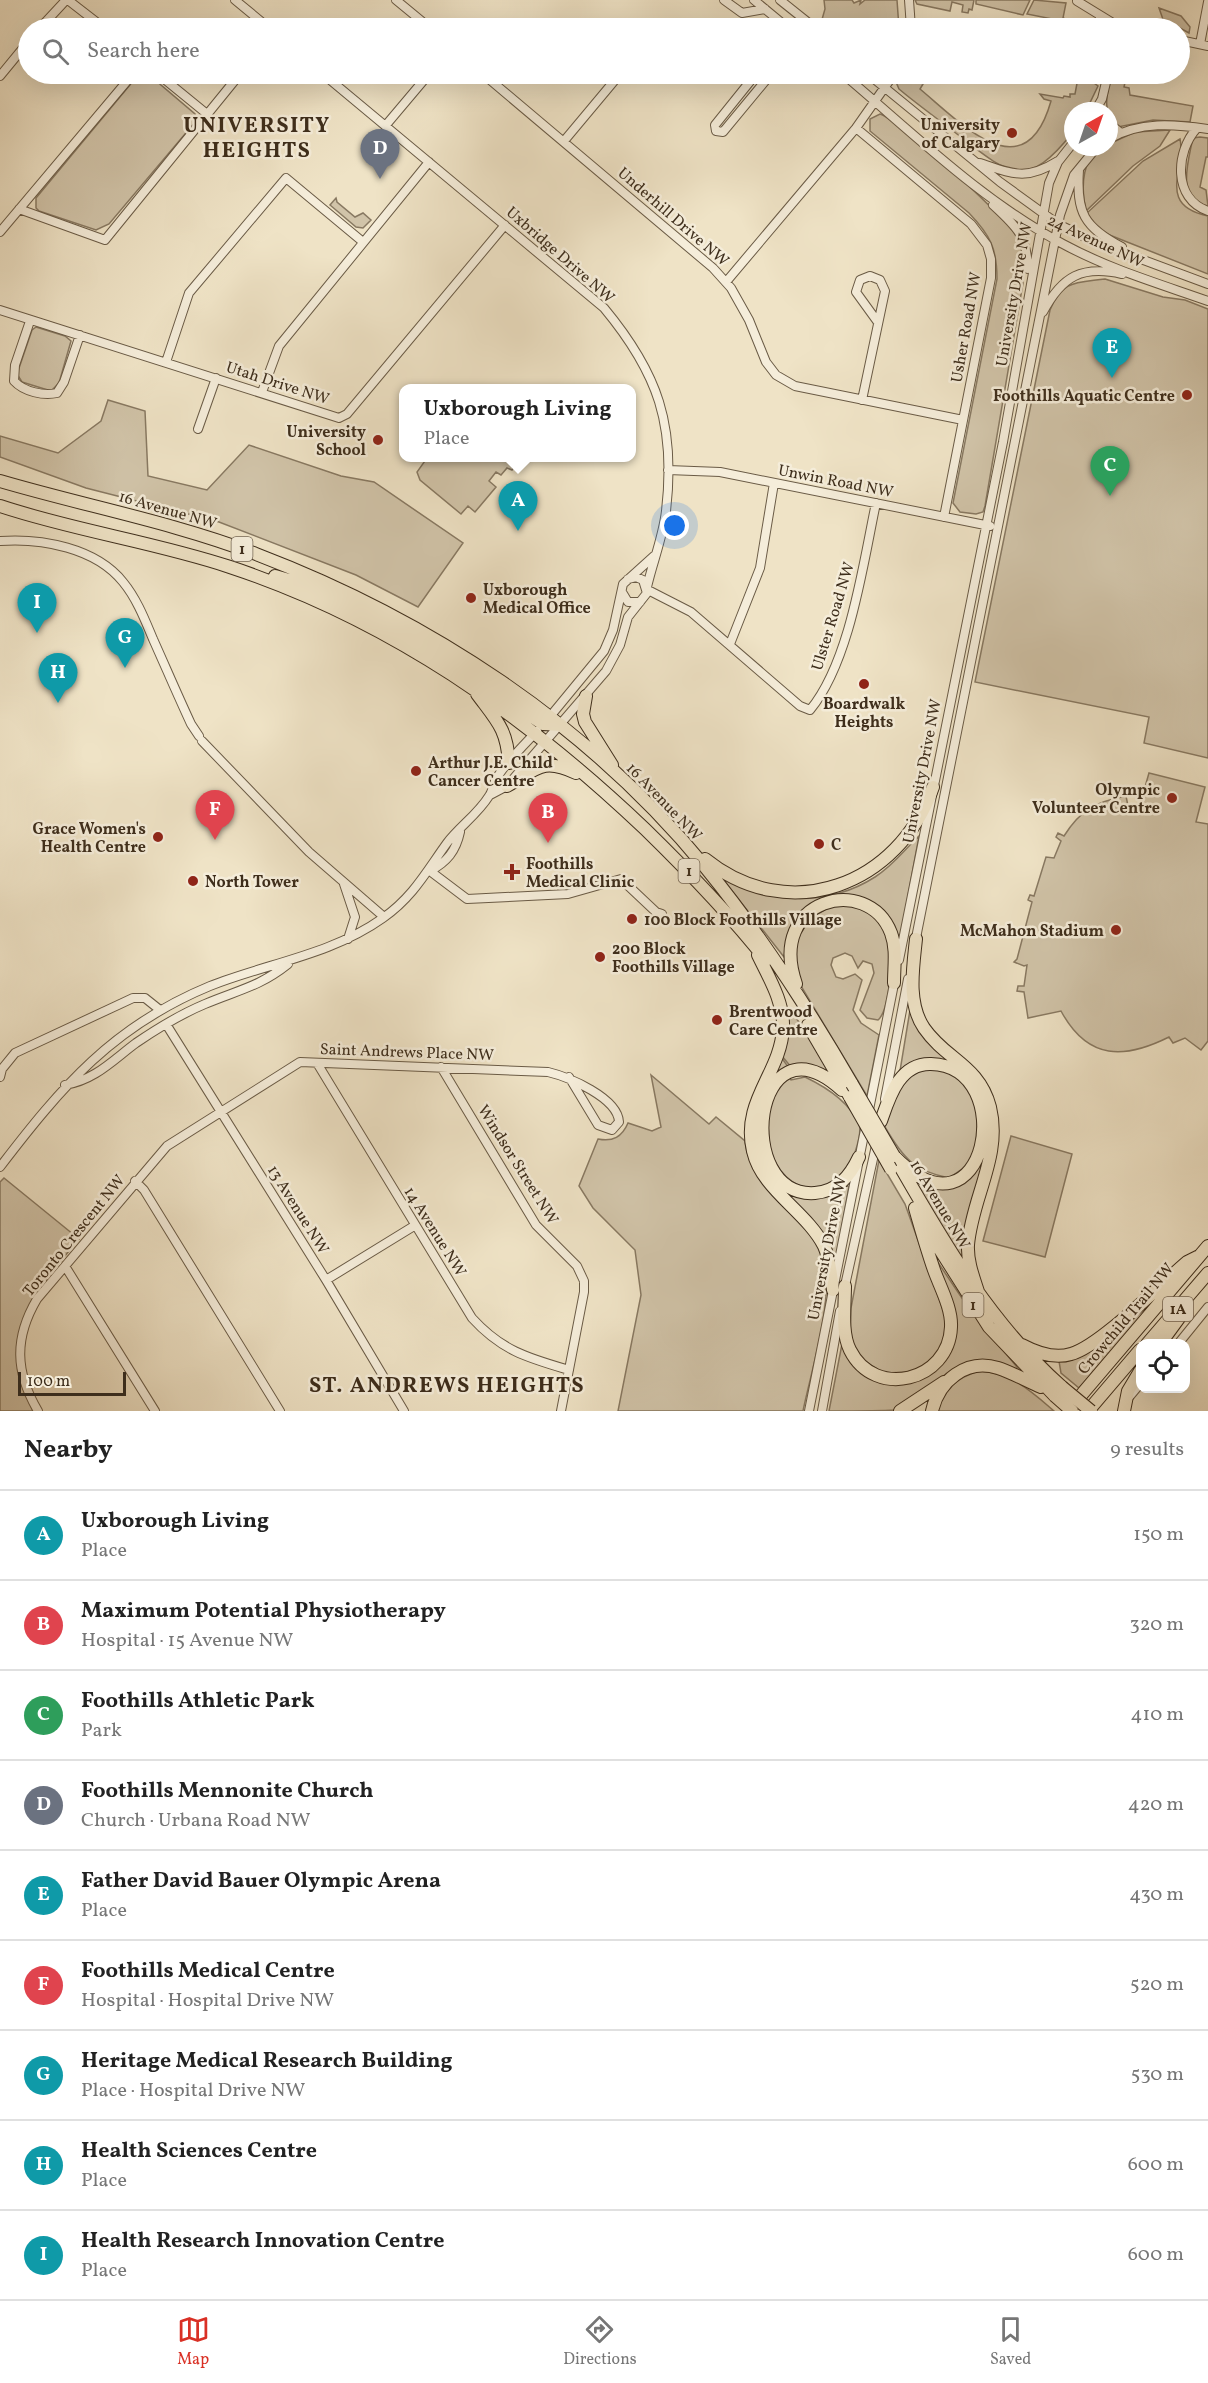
<!DOCTYPE html>
<html lang="en">
<head>
<meta charset="utf-8">
<style>
  body { margin:0; font-family:Vollkorn,serif; background:#f6f6f6; color:#222 }
  .controls { position:absolute; right:18px; bottom:18px; display:grid; overflow:hidden; border-radius:12px; box-shadow:0 6px 24px #0002 }
  .controls button { width:54px; height:54px; display:grid; place-items:center; padding:0; border:0; border-bottom:2px solid #e0e0e0; background:#fff; color:#222; font:30px sans-serif }
  .compass { position:absolute; left:1064px; top:102px; width:54px; height:54px; border-radius:50%; background:#fff; box-shadow:0 6px 24px #0002; rotate:40deg }
  .scale { position:absolute; left:18px; bottom:15px; width:108px; box-sizing:border-box; padding-left:6px; border:3px solid #3e2e1c; border-top:0; font-size:16px; line-height:21px; white-space:nowrap; color:#3e2e1c; -webkit-text-stroke:4px #f5edda; paint-order:stroke }
  .you { position:absolute; left:675px; top:526px; width:21px; height:21px; margin:-15px; border:4px solid #fff; border-radius:50%; background:#1a73e8; box-shadow:0 0 0 9px #1a73e833 }
  .badge { display:grid; place-items:center; width:39px; height:39px; border-radius:50%; background:#d93025; color:#fff; font-size:20px; font-weight:700 }
  .pin { position:absolute; translate:-50% -50px; filter:drop-shadow(0 2px 3px #0008) }
  .pin::after { content:''; position:absolute; top:32px; width:21px; height:18px; background:inherit; clip-path:polygon(0 0,100% 0,50% 100%) }
  .popup { position:absolute; left:399px; top:384px; width:237px; height:78px; box-sizing:border-box; display:grid; place-content:center; border-radius:12px; background:#fff; filter:drop-shadow(0 2px 4px #0005); font-size:20px; white-space:nowrap; color:#767676 }
  .popup b { font-size:22px; color:#222 }
  .popup::after { content:''; position:absolute; left:50%; top:100%; margin-left:-12px; border:12px solid transparent; border-top-color:#fff }
  .list { margin:0; padding:0; list-style:none }
  h2 { display:flex; justify-content:space-between; align-items:center; height:78px; margin:0; padding:0 24px; font-size:26px }
  h2 small { font-size:20px; font-weight:400; color:#767676 }
  .list li { display:grid; grid-template-columns:39px 1fr auto; gap:18px; align-items:center; box-sizing:border-box; height:90px; padding:0 24px; border-top:2px solid #e0e0e0 }
  .list b { display:block; font-size:22px; white-space:nowrap }
  .list p { margin:0; font-size:20px; white-space:nowrap; color:#767676 }
  .list em { font-size:20px; font-style:normal; color:#767676 }
  .icon { flex:none; width:33px; height:33px; fill:none; stroke:currentColor; stroke-width:2; stroke-linecap:round; stroke-linejoin:round }
  .map { position:relative; flex:none; width:1208px; height:1411px; overflow:hidden }
  .search { position:absolute; background:#fff; box-shadow:0 6px 24px #0002; left:18px; right:18px; top:18px; height:66px; display:flex; align-items:center; gap:15px; box-sizing:border-box; padding:0 21px; border-radius:33px; color:#767676; font-size:22px }
  .sheet { height:888px; background:#fff }
  nav { display:flex; justify-content:space-around; align-items:center; box-sizing:border-box; height:84px; border-top:2px solid #e0e0e0; background:#fff; font-size:16px; color:#767676 }
  nav a { display:grid; justify-items:center; gap:3px }
  nav .on { color:#d93025 }
  .map>svg:first-child { display:block }
  .green { fill:#d1c4a9; stroke:#887962; stroke-width:1.5 }
  .lines { fill:none; stroke-linecap:round; stroke-linejoin:round }
  .minor-casing { stroke:#6a5b46; stroke-width:10 }
  .highway-casing { stroke:#3e2e1c; stroke-width:14 }
  .minor { stroke:#f5edda; stroke-width:8 }
  .highway { stroke:#efe3c6; stroke-width:12 }
  .highway-bridge-casing { stroke:#3e2e1c; stroke-width:14; stroke-linecap:butt }
  .highway-bridge { stroke:#efe3c6; stroke-width:12 }
  .poi-dot { fill:#8f2418; stroke:#f5edda; stroke-width:2 }
  .labels { text-anchor:middle; stroke-width:5; stroke-linejoin:round; paint-order:stroke }
  .shield { fill:#f5edda; stroke:#756755; stroke-width:1.5 }
  .shield-label { font-size:15px; font-weight:bold; fill:#3e2e1c }
  .poi-label { font-size:16px; font-weight:bold; fill:#3e2e1c; stroke:#f5edda; text-anchor:start }
  .street-label { font-size:16px; fill:#3e2e1c; stroke:#f5edda }
  .district-label { font-size:22px; font-weight:bold; letter-spacing:1.5px; fill:#3e2e1c; stroke:#f5edda }
</style>
</head>
<body>
<div class="map">
<svg width="1208" height="1411" viewBox="0 0 1208 1411">
  <rect width="100%" height="100%" fill="#efe3c6"/>
  <filter id="stains"><feTurbulence type="fractalNoise" baseFrequency=".00333" numOctaves="4"/><feColorMatrix values="0 0 0 0 .2 0 0 0 0 .09 0 0 0 0 .02 0 0 0 .5 -.17"/></filter>
  <radialGradient id="worn" r=".72"><stop offset=".6" stop-color="#630" stop-opacity="0"/><stop offset="1" stop-color="#630" stop-opacity=".3"/></radialGradient>
  <path class="green" d="M824,0H852L854,3L861,0L860,4L865,0H897L899,28H828L821,23L825,9Z
    M915,0H974L972,10L969,9L968,13L962,12L963,5L952,2L950,11L917,4Z
    M976,0H1030L1023,15L976,4Z
    M1034,0L1066,3L1063,18L1068,20L1067,22L1027,14Z
    M1159,8L1181,16L1190,27L1189,33L1180,28H1166Z
    M139,74H148L195,114L196,121L109,224L96,230L39,211L36,208V198Z
    M899,74H918L917,81L923,84L920,89C962,124 1025,193 1051,101L1044,99L1040,94L1063,98L1064,96L1070,97V94H1075L1078,78L1091,81L1098,86L1086,111H1073V132C1026,192 1008,174 957,134C938,119 918,105 899,89L896,82Z
    M1111,74H1127L1124,87L1129,88L1130,95L1193,106L1190,122L1153,120L1118,127C1101,111 1107,95 1111,74Z
    M880,114C899,120 1015,224 1021,243C1026,256 1020,271 1023,283L985,506L983,512L976,514L960,512L953,503L997,279C997,248 990,235 969,213L870,131V119Z
    M1170,130L1160,146L1133,166L1086,211C1081,190 1080,151 1109,147V144L1135,132Z
    M1200,137L1208,138V157H1206L1200,187L1206,190L1208,206C1176,200 1188,163 1192,142L1193,138Z
    M1180,139C1187,168 1155,205 1208,216V274L1107,234L1095,225L1087,213L1143,161Z
    M336,198L337,202L355,217L363,213L371,220L363,228L356,227L330,205Z
    M1105,279L1163,297L1185,300L1208,309V758L1144,743L1149,717L975,682L1050,310C1062,280 1076,283 1105,279Z
    M36,327L65,336L71,341L59,383L51,391L22,382L17,374L32,330Z
    M108,400L145,411L148,476L207,490L249,445L341,476L374,482L463,543L418,607L356,575L219,522L86,488L0,457V436L58,453L101,421Z
    M427,458H521L512,470L507,468L501,475L496,472L489,481L496,487L475,512L468,506L461,514L420,480L417,472Z
    M1149,773L1205,787L1196,822L1208,824V1041L1201,1050L1185,1038L1173,1043L1169,1037C1125,1059 1088,1061 1061,1011L1028,1018L1024,992L1017,991L1018,986H1024L1027,965L1024,966L1014,962L1017,959L1032,902L1028,900L1030,895L1034,896L1046,857L1054,858L1061,841L1056,837L1058,833L1064,836C1081,809 1096,802 1126,796L1128,806L1139,808Z
    M919,836L899,945L895,930L847,896L790,931L784,957L721,877C768,904 828,907 875,877C893,866 905,849 919,836Z
    M846,903C862,909 880,915 888,932C895,947 890,1010 878,1020L867,1018L860,1010L874,973L872,964L863,961L858,968L852,956L845,953L833,958L831,965L836,977L843,979L855,974L862,980L853,1010L861,1023L879,1035L867,1096L801,986L793,944L816,911Z
    M911,1004C928,1048 947,1046 972,1077C1009,1122 978,1179 968,1228C966,1238 966,1249 964,1260L954,1249L912,1178C921,1180 933,1189 946,1187C1018,1178 994,1023 900,1071Z
    M786,1006L808,1033L832,1077L791,1067L782,1056Z
    M781,1057L789,1068L778,1075L761,1143L794,1192L849,1186L835,1266L762,1162L754,1130Z
    M944,1069L967,1086L978,1111L975,1160L949,1178C914,1171 903,1158 885,1127L895,1094L916,1070Z
    M651,1075L709,1124L716,1117L745,1141C750,1189 800,1209 820,1249C839,1286 811,1370 803,1411H618L641,1295L635,1250L593,1208L579,1186L598,1139C613,1142 622,1137 628,1123L652,1131L661,1127Z
    M789,1077L791,1080L805,1077C826,1087 849,1101 859,1124C861,1130 859,1139 857,1146C844,1196 793,1205 772,1155C768,1146 769,1134 768,1124C767,1120 766,1114 766,1110C768,1101 781,1081 789,1077Z
    M1011,1136L1072,1154L1045,1257L983,1241Z
    M879,1160L905,1204L947,1321L941,1351L916,1372L881,1373L858,1357L850,1335L851,1308Z
    M4,1178L79,1239C30,1297 0,1334 33,1411H0V1182Z
    M937,1261L970,1310L1021,1372C953,1342 947,1384 894,1410C882,1411 844,1411 829,1411L842,1344L846,1350L900,1383L950,1349Z
    M1162,1292L1079,1388L1061,1373L1059,1361Z
    M979,1371C1011,1372 1032,1392 1054,1411H935C943,1389 958,1377 979,1371Z"/>
  <g class="lines">
    <defs>
      <path id="minor" d="M68,0L104,28
        M235,0L269,28
        M396,0L430,28
        M724,0L742,13L765,9
        M754,0L788,28
        M780,0L815,28
        M909,0L911,28
        M1077,1L1121,28
        M1099,15L1107,28
        M40,28L66,0
        M798,28L811,25
        M1180,40L1208,46
        M1200,44L1208,2
        M158,74L207,114
        M323,74L604,308C658,373 676,425 666,511C663,537 653,561 647,587
        M483,74L713,268L731,288L749,320L766,362L776,375L795,386L963,420
        M756,74L715,125L716,131L723,132L771,74
        M843,74C913,133 982,201 1063,244C1109,269 1160,284 1208,301
        M868,74L1000,182L1058,224L1095,242L1208,284
        M0,76L28,42
        M1095,111L1102,99L1108,74
        M1109,123L1121,133
        M386,125L429,74
        M856,128L971,224L987,245L991,259V278L944,517
        M1197,128C1175,152 1173,199 1208,211
        M1109,139C1140,121 1174,124 1208,129
        M564,141L620,74
        M980,163C1013,174 1026,181 1058,161
        M1079,170C1076,213 1084,227 1122,247
        M993,205C1017,227 1027,236 1028,269
        M19,209L105,240L240,74
        M0,232L133,74
        M726,282L856,128L894,74
        M0,310L339,418L347,414L505,225
        M1043,312C1062,276 1082,265 1122,274
        M30,321L15,365L14,381C24,392 44,396 57,393L64,382L80,335
        M166,362L189,293L286,178L363,242
        M262,392L279,346L429,162
        M862,400L885,291L880,280L870,276L860,280L856,292L877,321
        M198,429L216,378
        M668,470L720,472L990,526
        M0,541C42,538 96,548 123,582C137,599 145,620 153,639C166,668 178,696 191,724L199,736
        M648,590L691,612L800,706L810,710C850,662 863,564 876,503
        M622,592L628,602H640
        M730,644L760,568L774,483
        M548,719L604,651L613,630L623,584L654,556
        M202,741L309,852L384,917
        M490,795L507,786L606,671L620,645L628,617L647,593L643,580L636,577L628,579
        M430,871L467,899L568,894L621,879L656,912L662,914
        M430,871C447,862 456,851 460,832
        M344,884L355,917L348,939
        M915,943L1060,215L1074,175L1097,147
        M899,960L1003,442L1049,183L1058,162L1073,143
        M166,1024L326,1280L404,1411
        M317,1063L472,1318C502,1351 528,1358 569,1370
        M441,1067L536,1225L577,1266L584,1281V1292L561,1411
        M0,1077L2,1069L15,1053L133,998H145L160,1010
        M65,1085C95,1080 113,1060 136,1043C158,1028 181,1014 205,1004C238,990 259,987 288,964
        M885,1099L908,979
        M0,1167C62,1086 113,1026 210,986C268,963 331,955 383,918C413,897 426,872 447,843C459,827 478,814 489,796C493,791 493,784 496,779C506,762 524,745 537,731
        M135,1181L144,1190L280,1411
        M65,1266L155,1411
        M326,1280L414,1226
        M844,1290L877,1141
        M1178,1344L1208,1307
        M1130,1396L1140,1384
        M38,1411C15,1372 14,1338 37,1299L167,1146L300,1062L548,1072C569,1077 618,1098 619,1122L612,1130L598,1125L569,1077
        M809,1411L895,979
        M822,1411L840,1311"/>
      <path id="highway" d="M0,481C85,506 172,522 256,554C429,620 588,724 706,868C761,935 808,1008 852,1084
        M0,506C75,531 155,542 230,567C390,620 524,714 645,829C688,871 729,913 766,960
        M275,576L292,581L377,619L455,664L543,724L561,725
        M477,694C497,721 507,729 509,763
        M586,696L583,714L585,722L612,765
        M507,786C537,769 542,757 576,773
        M705,859C789,927 899,885 933,787
        M916,939C913,968 907,1003 924,1028C946,1060 979,1065 990,1107C1002,1156 972,1197 968,1245C967,1263 975,1281 980,1298
        M758,955C769,978 784,1002 783,1028C781,1073 741,1101 753,1151C762,1190 806,1211 824,1246C830,1259 831,1275 833,1290
        M796,984C766,898 868,873 891,933C897,949 894,966 894,983
        M808,1025L850,1097
        M842,1090C752,1008 732,1199 815,1193C838,1191 850,1176 859,1157
        M881,1121C889,1098 899,1063 931,1064C1020,1066 987,1252 894,1156
        M901,1168C947,1248 992,1325 1062,1387
        M925,1226L989,1327L1055,1396
        M845,1286C845,1306 841,1332 850,1350C875,1400 949,1381 951,1327C952,1308 940,1287 934,1270C927,1250 921,1229 915,1208
        M1147,1344L1208,1273
        M1160,1344L1179,1318
        M1022,1345C1037,1353 1055,1359 1071,1354C1100,1346 1161,1284 1187,1262L1199,1256
        M1071,1407L1208,1246
        M900,1411L944,1382
        M932,1411C939,1381 966,1358 998,1368C1013,1373 1027,1381 1041,1387
        M1088,1411L1140,1350
        M1124,1411L1128,1391L1140,1371"/>
    </defs>
    <use href="#minor" class="minor-casing"/>
    <use href="#highway" class="highway-casing"/>
    <use href="#minor" class="minor"/>
    <use href="#highway" class="highway"/>
    <defs>
      <path id="highway-bridge" d="M852,1084L894,1156
        M850,1097L891,1169
        M1062,1387L1091,1411
        M1055,1396L1072,1411"/>
    </defs>
    <use href="#highway-bridge" class="highway-bridge-casing"/>
    <use href="#highway-bridge" class="highway-bridge"/>
  </g>
  <g class="poi-dot">
    <circle cx="1012" cy="133" r="6"/>
    <circle cx="1187" cy="395" r="6"/>
    <circle cx="378" cy="440" r="6"/>
    <circle cx="471" cy="598" r="6"/>
    <circle cx="864" cy="684" r="6"/>
    <circle cx="416" cy="771" r="6"/>
    <circle cx="1172" cy="798" r="6"/>
    <circle cx="158" cy="837" r="6"/>
    <circle cx="819" cy="844" r="6"/>
    <path d="M509 863h6v6h6v6h-6v6h-6v-6h-6v-6h6z"/>
    <circle cx="193" cy="881" r="6"/>
    <circle cx="632" cy="919" r="6"/>
    <circle cx="1116" cy="930" r="6"/>
    <circle cx="600" cy="957" r="6"/>
    <circle cx="717" cy="1020" r="6"/>
  </g>
  <g class="labels">
    <g class="shield">
      <rect x="231.5" y="537" width="21" height="24" rx="4.5"/>
      <rect x="678.5" y="859" width="21" height="24" rx="4.5"/>
      <rect x="962.5" y="1293" width="21" height="24" rx="4.5"/>
      <rect x="1163" y="1297" width="30" height="24" rx="4.5"/>
    </g>
    <g class="shield-label">
      <text x="242" y="554">1</text>
      <text x="689" y="876">1</text>
      <text x="973" y="1310">1</text>
      <text x="1178" y="1314">1A</text>
    </g>
    <g class="poi-label">
      <text x="1000" y="130" text-anchor="end">University<tspan x="1000" dy="18">of Calgary</tspan></text>
      <text x="1175" y="401" text-anchor="end">Foothills Aquatic Centre</text>
      <text x="366" y="437" text-anchor="end">University<tspan x="366" dy="18">School</tspan></text>
      <text x="483" y="595">Uxborough<tspan x="483" dy="18">Medical Office</tspan></text>
      <text x="864" y="709" text-anchor="middle">Boardwalk<tspan x="864" dy="18">Heights</tspan></text>
      <text x="428" y="768">Arthur J.E. Child<tspan x="428" dy="18">Cancer Centre</tspan></text>
      <text x="1160" y="795" text-anchor="end">Olympic<tspan x="1160" dy="18">Volunteer Centre</tspan></text>
      <text x="146" y="834" text-anchor="end">Grace Women's<tspan x="146" dy="18">Health Centre</tspan></text>
      <text x="831" y="850">C</text>
      <text x="526" y="869">Foothills<tspan x="526" dy="18">Medical Clinic</tspan></text>
      <text x="205" y="887">North Tower</text>
      <text x="644" y="925">100 Block Foothills Village</text>
      <text x="1104" y="936" text-anchor="end">McMahon Stadium</text>
      <text x="612" y="954">200 Block<tspan x="612" dy="18">Foothills Village</tspan></text>
      <text x="729" y="1017">Brentwood<tspan x="729" dy="18">Care Centre</tspan></text>
    </g>
    <g class="street-label">
      <text transform="translate(674 216) rotate(41)" y="6">Underhill Drive NW</text>
      <text transform="translate(1096 240) rotate(25)" y="6">24 Avenue NW</text>
      <text transform="translate(561 254) rotate(41)" y="6">Uxbridge Drive NW</text>
      <text transform="translate(1013 294) rotate(-80)" y="6">University Drive NW</text>
      <text transform="translate(965 327) rotate(-80)" y="6">Usher Road NW</text>
      <text transform="translate(278 382) rotate(18)" y="6">Utah Drive NW</text>
      <text transform="translate(836 480) rotate(11)" y="6">Unwin Road NW</text>
      <text transform="translate(168 509) rotate(16)" y="6">16 Avenue NW</text>
      <text transform="translate(832 616) rotate(-73)" y="6">Ulster Road NW</text>
      <text transform="translate(921 771) rotate(-79)" y="6">University Drive NW</text>
      <text transform="translate(665 801) rotate(46)" y="6">16 Avenue NW</text>
      <text transform="translate(407 1051) rotate(2)" y="6">Saint Andrews Place NW</text>
      <text transform="translate(519 1164) rotate(58)" y="6">Windsor Street NW</text>
      <text transform="translate(941 1204) rotate(59)" y="6">16 Avenue NW</text>
      <text transform="translate(299 1209) rotate(58)" y="6">13 Avenue NW</text>
      <text transform="translate(436 1231) rotate(58)" y="6">14 Avenue NW</text>
      <text transform="translate(73 1235) rotate(-51)" y="6">Toronto Crescent NW</text>
      <text transform="translate(826 1248) rotate(-79)" y="6">University Drive NW</text>
      <text transform="translate(1125 1318) rotate(-50)" y="6">Crowchild Trail NW</text>
    </g>
    <g class="district-label">
      <text x="257" y="132">UNIVERSITY<tspan x="257" dy="25">HEIGHTS</tspan></text>
      <text x="447" y="1392">ST. ANDREWS HEIGHTS</text>
    </g>
  </g>
  <rect width="100%" height="100%" filter="url(#stains)"/>
  <rect width="100%" height="100%" fill="url(#worn)"/>
</svg>
<div class="controls">
<button><svg class="icon" aria-label="locate" viewBox="0 0 24 24"><circle cx="12" cy="12" r="6"/><path d="M12 2v4M12 18v4M2 12h4M18 12h4"/></svg></button>
</div>
<svg class="compass" viewBox="-18 -18 36 36"><path d="M0-13l5 13h-10z" fill="#e53935"/><path d="M0 13l5-13h-10z" fill="#767676"/></svg>
<div class="scale">100 m</div>
<div class="you"></div>
<div class="pin badge" style="left:518px;top:531px;background:#0f9aa8">A</div>
<div class="popup"><b>Uxborough Living</b>Place</div>
<div class="pin badge" style="left:548px;top:843px;background:#e0444e">B</div>
<div class="pin badge" style="left:1110px;top:496px;background:#2e9e5b">C</div>
<div class="pin badge" style="left:380px;top:179px;background:#6b7280">D</div>
<div class="pin badge" style="left:1112px;top:378px;background:#0f9aa8">E</div>
<div class="pin badge" style="left:215px;top:840px;background:#e0444e">F</div>
<div class="pin badge" style="left:125px;top:668px;background:#0f9aa8">G</div>
<div class="pin badge" style="left:58px;top:703px;background:#0f9aa8">H</div>
<div class="pin badge" style="left:37px;top:633px;background:#0f9aa8">I</div>
<div class="search"><svg class="icon" aria-label="search" viewBox="0 0 24 24"><circle cx="10" cy="10" r="6"/><path d="M15 15l6 6"/></svg>Search here</div>
</div>
<section class="sheet">
<h2>Nearby<small>9 results</small></h2>
<ul class="list">
<li><span class="badge" style="background:#0f9aa8">A</span><div><b>Uxborough Living</b><p>Place</p></div><em>150 m</em></li>
<li><span class="badge" style="background:#e0444e">B</span><div><b>Maximum Potential Physiotherapy</b><p>Hospital · 15 Avenue NW</p></div><em>320 m</em></li>
<li><span class="badge" style="background:#2e9e5b">C</span><div><b>Foothills Athletic Park</b><p>Park</p></div><em>410 m</em></li>
<li><span class="badge" style="background:#6b7280">D</span><div><b>Foothills Mennonite Church</b><p>Church · Urbana Road NW</p></div><em>420 m</em></li>
<li><span class="badge" style="background:#0f9aa8">E</span><div><b>Father David Bauer Olympic Arena</b><p>Place</p></div><em>430 m</em></li>
<li><span class="badge" style="background:#e0444e">F</span><div><b>Foothills Medical Centre</b><p>Hospital · Hospital Drive NW</p></div><em>520 m</em></li>
<li><span class="badge" style="background:#0f9aa8">G</span><div><b>Heritage Medical Research Building</b><p>Place · Hospital Drive NW</p></div><em>530 m</em></li>
<li><span class="badge" style="background:#0f9aa8">H</span><div><b>Health Sciences Centre</b><p>Place</p></div><em>600 m</em></li>
<li><span class="badge" style="background:#0f9aa8">I</span><div><b>Health Research Innovation Centre</b><p>Place</p></div><em>600 m</em></li>
</ul>
</section>
<nav>
<a class="on"><svg class="icon" aria-label="map" viewBox="0 0 24 24"><path d="M3 6l6-2 6 2 6-2v14l-6 2-6-2-6 2zM9 4v14M15 6v14"/></svg>Map</a>
<a><svg class="icon" aria-label="directions" viewBox="0 0 24 24"><path d="M12 3l9 9-9 9-9-9zM9 14v-3h6M13 9l2 2-2 2"/></svg>Directions</a>
<a><svg class="icon" aria-label="saved" viewBox="0 0 24 24"><path d="M7 4h10v16l-5-4-5 4z"/></svg>Saved</a>
</nav>
</body>
</html>
